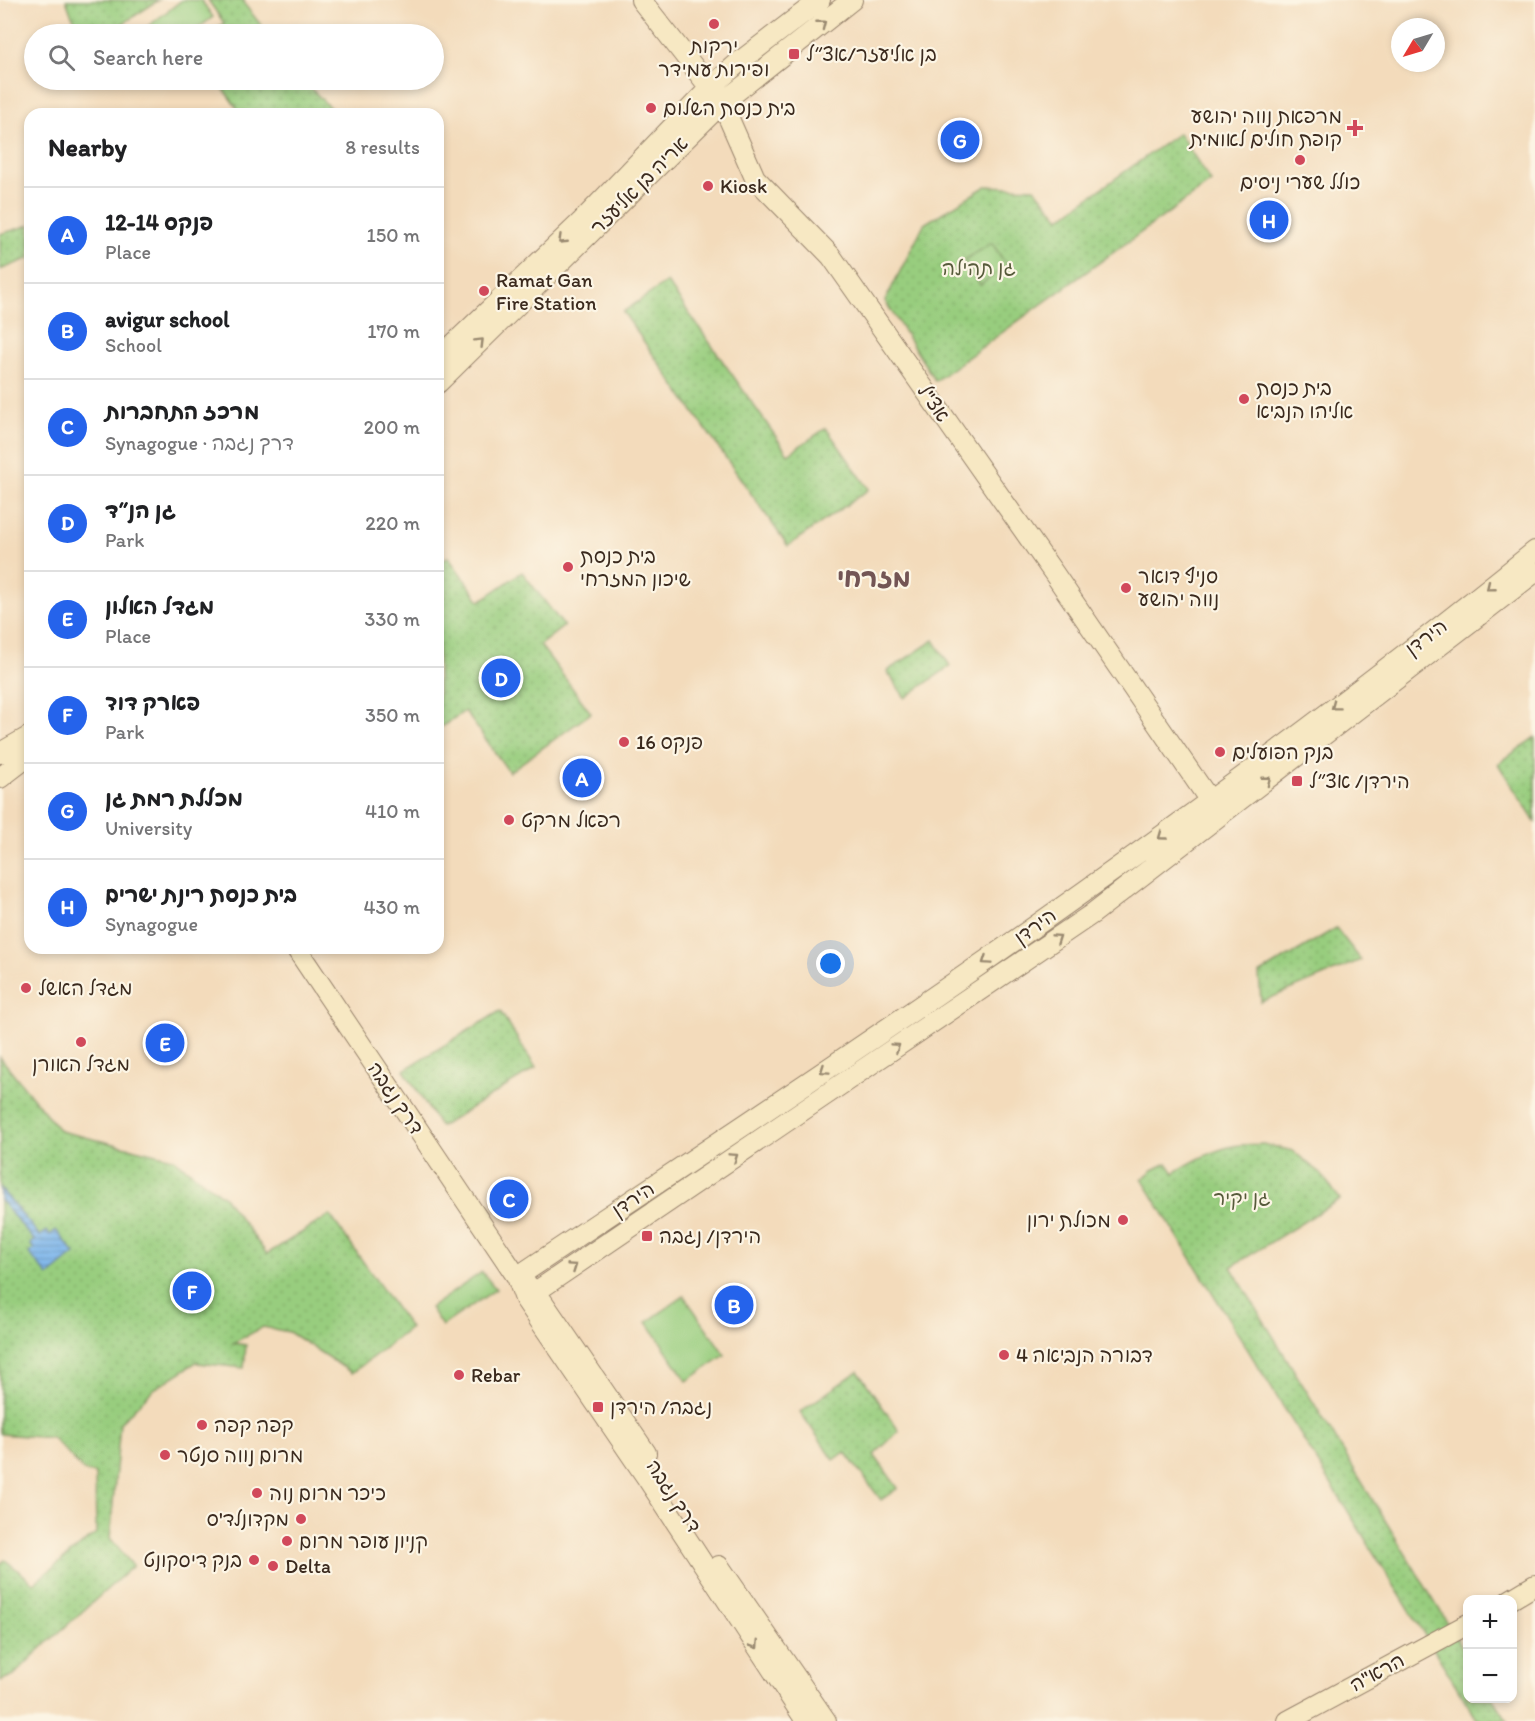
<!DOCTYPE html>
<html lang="en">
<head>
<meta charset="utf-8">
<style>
  body { margin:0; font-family:Itim,"Playpen Sans Hebrew",sans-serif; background:#f6f6f6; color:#202124 }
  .controls { position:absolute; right:18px; bottom:18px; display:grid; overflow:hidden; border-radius:12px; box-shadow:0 3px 9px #0003 }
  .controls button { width:54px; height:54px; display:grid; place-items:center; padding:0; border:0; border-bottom:2px solid #e0e0e0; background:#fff; color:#202124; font:30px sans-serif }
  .compass { position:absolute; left:1391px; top:18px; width:54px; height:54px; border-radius:50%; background:#fff; box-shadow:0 3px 9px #0003; rotate:232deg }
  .you { position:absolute; left:831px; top:964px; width:21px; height:21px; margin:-15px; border:4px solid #fff; border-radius:50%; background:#1a73e8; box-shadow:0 0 0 9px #1a73e833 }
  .badge { display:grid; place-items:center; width:39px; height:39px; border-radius:50%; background:#2563eb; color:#fff; font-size:20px; font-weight:700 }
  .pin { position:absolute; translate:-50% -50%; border:3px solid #fff; box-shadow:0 2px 6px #0006 }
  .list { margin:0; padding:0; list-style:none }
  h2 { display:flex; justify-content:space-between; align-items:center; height:78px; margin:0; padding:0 24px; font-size:26px }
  h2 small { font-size:20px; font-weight:400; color:#757577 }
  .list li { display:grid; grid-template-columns:39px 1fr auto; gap:18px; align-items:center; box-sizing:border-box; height:96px; padding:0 24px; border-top:2px solid #e0e0e0 }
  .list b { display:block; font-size:22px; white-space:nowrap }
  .list p { margin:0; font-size:20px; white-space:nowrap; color:#757577 }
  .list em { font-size:20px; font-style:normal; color:#757577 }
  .icon { flex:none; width:33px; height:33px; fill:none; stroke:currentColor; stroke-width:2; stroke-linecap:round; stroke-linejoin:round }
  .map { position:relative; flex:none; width:1535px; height:1721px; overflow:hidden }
  .search { position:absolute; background:#fff; box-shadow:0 3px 9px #0003; left:24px; top:24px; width:420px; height:66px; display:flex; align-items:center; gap:15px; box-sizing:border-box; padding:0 21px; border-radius:33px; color:#757577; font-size:22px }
  .panel { position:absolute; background:#fff; box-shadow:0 3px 9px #0003; left:24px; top:108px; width:420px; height:846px; border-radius:18px }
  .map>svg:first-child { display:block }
  .grass { fill:url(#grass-tufts); stroke:#6a7c4e; stroke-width:1.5 }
  .park { fill:url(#park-dots); stroke:#6a7c4e; stroke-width:1.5 }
  .pitch { fill:#98cd7e; stroke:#6a7c4e; stroke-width:1.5 }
  .water { fill:url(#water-rules); stroke:#5c7086; stroke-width:1.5 }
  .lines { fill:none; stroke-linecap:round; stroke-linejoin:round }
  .secondary-casing { stroke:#97826c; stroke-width:22 }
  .secondary { stroke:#f7e8c3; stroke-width:20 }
  .oneway { stroke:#998970 }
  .poi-dot { fill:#d1495b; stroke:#fcf5e5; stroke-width:2 }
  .labels { text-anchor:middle; stroke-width:4.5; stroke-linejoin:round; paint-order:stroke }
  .poi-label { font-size:20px; fill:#3b2a1e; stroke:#fcf5e5; text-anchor:start }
  .street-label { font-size:20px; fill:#3b2a1e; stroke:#fcf5e5 }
  .park-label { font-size:20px; fill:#575b3b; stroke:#fcf5e5 }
  .district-label { font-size:26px; font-weight:bold; fill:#735555; stroke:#fcf5e5 }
</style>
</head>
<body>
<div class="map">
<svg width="1535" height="1721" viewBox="0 0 1535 1721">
  <defs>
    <pattern id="grass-tufts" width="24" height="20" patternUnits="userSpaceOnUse" patternTransform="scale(1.5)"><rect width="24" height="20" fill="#98cd7e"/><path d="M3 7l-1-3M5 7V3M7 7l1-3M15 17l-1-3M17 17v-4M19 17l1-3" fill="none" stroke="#84b06c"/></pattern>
    <pattern id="park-dots" width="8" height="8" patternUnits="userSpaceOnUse" patternTransform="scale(1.5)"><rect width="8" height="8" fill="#98cd7e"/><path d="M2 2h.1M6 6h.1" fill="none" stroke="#84b06c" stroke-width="1.8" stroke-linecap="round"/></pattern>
    <pattern id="water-rules" width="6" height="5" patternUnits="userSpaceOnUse" patternTransform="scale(1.5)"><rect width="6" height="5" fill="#7cb6ed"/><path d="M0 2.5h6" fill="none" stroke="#6794bf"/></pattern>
  </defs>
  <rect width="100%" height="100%" fill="#fcf5e5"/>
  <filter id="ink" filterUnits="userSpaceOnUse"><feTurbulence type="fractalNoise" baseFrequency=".0167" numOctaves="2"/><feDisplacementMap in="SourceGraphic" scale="12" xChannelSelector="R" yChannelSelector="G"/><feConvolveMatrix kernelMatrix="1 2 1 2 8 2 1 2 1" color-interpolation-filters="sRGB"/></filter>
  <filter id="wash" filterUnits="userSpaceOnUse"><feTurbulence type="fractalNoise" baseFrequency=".008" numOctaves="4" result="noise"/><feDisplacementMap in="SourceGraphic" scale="24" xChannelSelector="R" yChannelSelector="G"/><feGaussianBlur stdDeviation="1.35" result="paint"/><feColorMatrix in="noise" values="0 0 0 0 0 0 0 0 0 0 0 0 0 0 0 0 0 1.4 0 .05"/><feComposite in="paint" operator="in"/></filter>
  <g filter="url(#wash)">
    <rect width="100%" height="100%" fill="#f3dbbb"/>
    <path class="grass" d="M482,1272L496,1289L442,1326L430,1308Z"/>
    <path class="park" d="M66,0H159L107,34H84L71,14Z
      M208,0H244L245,5L268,34H211L224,23Z
      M217,80H303L336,114H241Z
      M1179,133L1211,182L935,381L885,301L924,224L986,186L1034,188L1060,218Z
      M30,225V258L0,270V234Z
      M667,282L788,454L826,428L869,489L788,546L623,312Z
      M448,557L480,601L522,572L564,626L540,645L591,713L509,772L465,711L441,727L438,717V603L444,597L438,587V563Z
      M934,640L950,666L905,698L887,671Z
      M1535,737V822L1498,764Z
      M1336,928L1361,960L1261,1002L1259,974Z
      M500,1011L536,1068L440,1127L404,1070Z
      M0,1057L60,1131L173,1158L224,1197L267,1254L330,1215L410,1328L352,1373L289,1332L263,1327L233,1343L246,1345L244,1368L198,1363V1361L154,1389L120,1423L110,1538L133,1566L35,1654L14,1675L0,1681V1564L5,1560L34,1583L96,1533L95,1474L84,1471L53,1438L0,1434Z
      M1263,1144L1293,1151L1321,1174L1340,1199L1231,1267L1467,1655L1468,1698L1494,1699L1508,1721H1478L1142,1179L1153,1170L1167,1163L1174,1173C1191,1162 1209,1152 1229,1147C1240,1144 1252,1145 1263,1144Z
      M858,1371L899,1431L874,1455L898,1488L881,1500L845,1452L834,1460L800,1412Z"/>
    <path class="pitch" d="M182,0H201L213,17L190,34H138Z
      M992,243L1007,266L980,285L964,260Z
      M684,1296L725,1355L687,1381L647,1322Z"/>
    <path class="water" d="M0,1188L40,1236L47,1231L50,1235L56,1230L75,1254L48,1276L29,1253L34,1249L30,1244L34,1240L0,1200Z"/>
  </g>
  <g filter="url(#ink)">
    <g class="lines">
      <defs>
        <path id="secondary" d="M641,0L722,103L755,178L831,256L1053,572L1217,811
          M438,359L582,221L710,88L738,63L820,0
          M438,383L722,103L852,0
          M0,753L30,736
          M0,778L30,755
          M296,948L517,1277L525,1299L647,1478L806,1721
          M517,1277C675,1171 835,1066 991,957C1176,828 1360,693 1535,551
          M526,1284L536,1292L646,1453
          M525,1299L1092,914L1535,572
          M719,1566L826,1721
          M1510,1600L1535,1585
          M1288,1721L1468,1624"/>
      </defs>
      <use href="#secondary" class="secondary-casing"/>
      <use href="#secondary" class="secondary"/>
    </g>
    <defs><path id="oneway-chevron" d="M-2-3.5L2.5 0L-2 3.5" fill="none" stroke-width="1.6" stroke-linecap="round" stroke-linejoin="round" transform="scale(1.5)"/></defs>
    <g class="oneway">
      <use href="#oneway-chevron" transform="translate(822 24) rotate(-38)"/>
      <use href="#oneway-chevron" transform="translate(562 240) rotate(136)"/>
      <use href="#oneway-chevron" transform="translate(480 342) rotate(-45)"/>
      <use href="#oneway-chevron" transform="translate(1490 587) rotate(141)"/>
      <use href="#oneway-chevron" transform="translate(1335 706) rotate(143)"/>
      <use href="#oneway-chevron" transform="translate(1267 780) rotate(-38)"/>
      <use href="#oneway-chevron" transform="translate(1162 836) rotate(144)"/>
      <use href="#oneway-chevron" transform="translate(1057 938) rotate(-34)"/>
      <use href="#oneway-chevron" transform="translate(986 961) rotate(146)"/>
      <use href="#oneway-chevron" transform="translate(896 1047) rotate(-34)"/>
      <use href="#oneway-chevron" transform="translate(824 1070) rotate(146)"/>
      <use href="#oneway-chevron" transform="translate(734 1157) rotate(-34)"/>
      <use href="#oneway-chevron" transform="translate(573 1267) rotate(-34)"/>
      <use href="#oneway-chevron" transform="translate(755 1645) rotate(57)"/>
    </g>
  </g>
  <g class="poi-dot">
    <circle cx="714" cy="24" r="6"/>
    <rect x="788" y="48" width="12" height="12" rx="3"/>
    <circle cx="651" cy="108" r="6"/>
    <path d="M1352 119h6v6h6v6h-6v6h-6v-6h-6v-6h6z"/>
    <circle cx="1300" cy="160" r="6"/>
    <circle cx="708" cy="186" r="6"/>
    <circle cx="484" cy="291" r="6"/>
    <circle cx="1244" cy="399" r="6"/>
    <circle cx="568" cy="567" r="6"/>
    <circle cx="1126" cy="588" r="6"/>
    <circle cx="624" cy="742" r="6"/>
    <circle cx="1220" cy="752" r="6"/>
    <rect x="1291" y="775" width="12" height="12" rx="3"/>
    <circle cx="509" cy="820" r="6"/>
    <circle cx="26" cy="988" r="6"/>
    <circle cx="81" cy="1042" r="6"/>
    <circle cx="1123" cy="1220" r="6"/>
    <rect x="641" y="1230" width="12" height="12" rx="3"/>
    <circle cx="1004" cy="1355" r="6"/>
    <circle cx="459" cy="1375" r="6"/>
    <rect x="592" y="1401" width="12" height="12" rx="3"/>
    <circle cx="202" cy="1425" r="6"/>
    <circle cx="165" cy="1455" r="6"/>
    <circle cx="257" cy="1493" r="6"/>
    <circle cx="301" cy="1519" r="6"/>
    <circle cx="287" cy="1541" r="6"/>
    <circle cx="254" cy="1560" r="6"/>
    <circle cx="273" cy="1566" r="6"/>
  </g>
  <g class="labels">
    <g class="poi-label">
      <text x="714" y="53" text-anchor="middle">ירקות<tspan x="714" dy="23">ופירות עמידר</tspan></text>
      <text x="806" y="61">בן אליעזר/אצ״ל</text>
      <text x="663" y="115">בית כנסת השלום</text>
      <text x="1342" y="123" text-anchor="end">מרפאת נווה יהושע<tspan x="1342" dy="23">קופת חולים לאומית</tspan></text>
      <text x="1300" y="189" text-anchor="middle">כולל שערי ניסים</text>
      <text x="720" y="193">Kiosk</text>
      <text x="496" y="287">Ramat Gan<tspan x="496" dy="23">Fire Station</tspan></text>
      <text x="1256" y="395">בית כנסת<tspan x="1256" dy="23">אליהו הנביא</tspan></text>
      <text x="580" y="563">בית כנסת<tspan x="580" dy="23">שיכון המזרחי</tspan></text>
      <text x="1138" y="583">סניף דואר<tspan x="1138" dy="23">נווה יהושע</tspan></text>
      <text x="636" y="749">פנקס 16</text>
      <text x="1232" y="759">בנק הפועלים</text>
      <text x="1309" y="788">הירדן/ אצ״ל</text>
      <text x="521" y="827">רפאל מרקט</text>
      <text x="38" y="995">מגדל האשל</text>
      <text x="81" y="1071" text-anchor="middle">מגדל האורן</text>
      <text x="1111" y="1227" text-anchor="end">מכולת ירון</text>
      <text x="659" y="1243">הירדן/ נגבה</text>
      <text x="1016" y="1362">דבורה הנביאה 4</text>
      <text x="471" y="1382">Rebar</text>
      <text x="610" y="1414">נגבה/ הירדן</text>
      <text x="214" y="1432">קפה קפה</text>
      <text x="177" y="1462">מרום נווה סנטר</text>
      <text x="269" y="1500">כיכר מרום נוה</text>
      <text x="289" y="1526" text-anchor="end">מקדונלד'ס</text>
      <text x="299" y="1548">קניון עופר מרום</text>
      <text x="242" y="1567" text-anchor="end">בנק דיסקונט</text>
      <text x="285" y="1573">Delta</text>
    </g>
    <g class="street-label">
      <text transform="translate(639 185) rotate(-45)" y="7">אריה בן אליעזר</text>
      <text transform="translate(934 403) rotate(55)" y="7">אצ"ל</text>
      <text transform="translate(1426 637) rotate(-37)" y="7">הירדן</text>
      <text transform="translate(1035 926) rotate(-36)" y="7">הירדן</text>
      <text transform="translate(396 1098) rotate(56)" y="7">דרך נגבה</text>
      <text transform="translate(633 1199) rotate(-34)" y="7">הירדן</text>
      <text transform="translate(674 1496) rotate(57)" y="7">דרך נגבה</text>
      <text transform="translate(1377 1672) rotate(-28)" y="7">הרא"ה</text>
    </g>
    <g class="park-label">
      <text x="979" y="275">גן תהילה</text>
      <text x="1242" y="1205">גן יקיר</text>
    </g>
    <g class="district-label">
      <text x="874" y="587">מזרחי</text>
    </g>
  </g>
</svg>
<div class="controls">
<button>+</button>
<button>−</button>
</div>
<svg class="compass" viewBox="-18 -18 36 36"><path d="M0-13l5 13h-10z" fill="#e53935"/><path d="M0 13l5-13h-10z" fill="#757577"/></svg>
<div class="you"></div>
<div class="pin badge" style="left:582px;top:778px">A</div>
<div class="pin badge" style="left:734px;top:1305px">B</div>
<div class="pin badge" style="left:509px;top:1199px">C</div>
<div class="pin badge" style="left:501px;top:678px">D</div>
<div class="pin badge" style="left:165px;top:1043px">E</div>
<div class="pin badge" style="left:192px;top:1291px">F</div>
<div class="pin badge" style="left:960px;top:140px">G</div>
<div class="pin badge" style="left:1269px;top:220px">H</div>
<div class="search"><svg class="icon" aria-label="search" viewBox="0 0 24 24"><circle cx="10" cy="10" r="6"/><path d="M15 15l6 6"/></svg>Search here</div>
<section class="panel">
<h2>Nearby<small>8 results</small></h2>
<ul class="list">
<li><span class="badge">A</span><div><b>פנקס 12-14</b><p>Place</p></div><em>150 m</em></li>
<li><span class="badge">B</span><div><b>avigur school</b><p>School</p></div><em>170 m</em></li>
<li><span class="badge">C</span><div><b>מרכז התחברות</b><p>Synagogue · דרך נגבה</p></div><em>200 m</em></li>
<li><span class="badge">D</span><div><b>גן הנ״ד</b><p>Park</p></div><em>220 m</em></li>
<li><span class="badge">E</span><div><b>מגדל האלון</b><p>Place</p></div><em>330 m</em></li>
<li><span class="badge">F</span><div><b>פארק דוד</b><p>Park</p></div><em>350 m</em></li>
<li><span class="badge">G</span><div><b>מכללת רמת גן</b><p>University</p></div><em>410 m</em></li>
<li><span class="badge">H</span><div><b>בית כנסת רינת ישרים</b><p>Synagogue</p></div><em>430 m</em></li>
</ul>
</section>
</div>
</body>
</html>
